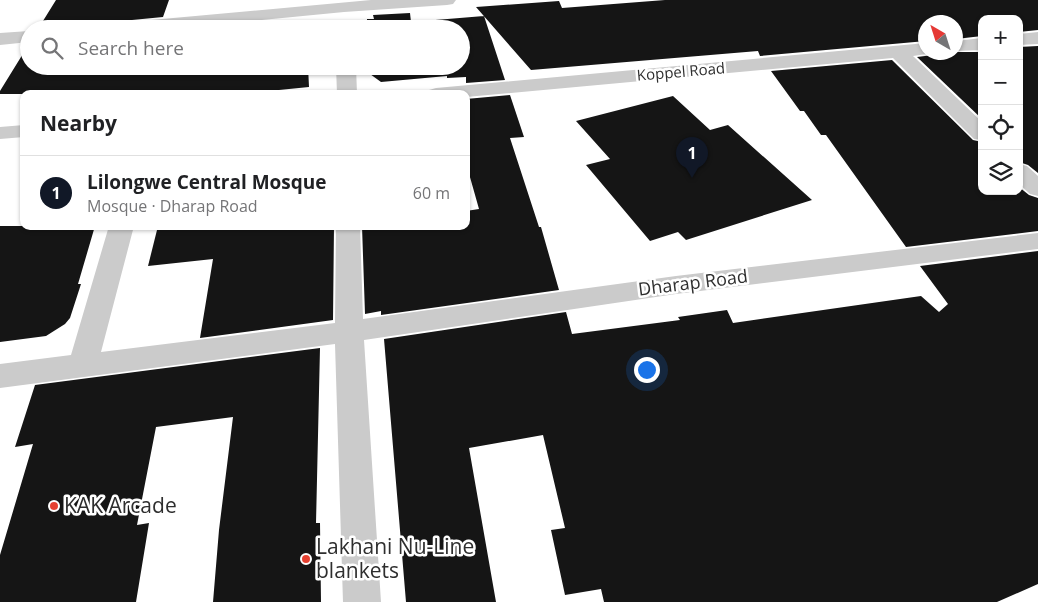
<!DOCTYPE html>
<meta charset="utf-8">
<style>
:root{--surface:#fff;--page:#f2f2f2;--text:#202124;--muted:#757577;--line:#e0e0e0;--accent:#111827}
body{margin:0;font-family:"Open Sans",sans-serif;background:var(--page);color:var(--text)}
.controls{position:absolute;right:15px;top:15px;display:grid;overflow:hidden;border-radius:10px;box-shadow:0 1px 4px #0004}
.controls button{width:45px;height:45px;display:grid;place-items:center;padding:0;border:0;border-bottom:1px solid var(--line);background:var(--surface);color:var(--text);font:25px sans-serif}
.compass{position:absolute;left:918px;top:15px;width:45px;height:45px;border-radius:50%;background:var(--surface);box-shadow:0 1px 4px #0004;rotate:321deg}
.you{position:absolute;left:646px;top:369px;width:18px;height:18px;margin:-12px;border:4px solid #fff;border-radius:50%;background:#1a73e8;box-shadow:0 0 0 8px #1a73e833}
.badge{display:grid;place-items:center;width:32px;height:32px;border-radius:50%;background:var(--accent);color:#fff;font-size:16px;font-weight:700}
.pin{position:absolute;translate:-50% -41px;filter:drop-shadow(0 1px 2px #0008)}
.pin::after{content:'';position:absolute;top:26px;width:18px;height:15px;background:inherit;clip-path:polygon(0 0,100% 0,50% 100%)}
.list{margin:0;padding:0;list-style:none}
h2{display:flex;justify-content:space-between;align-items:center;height:65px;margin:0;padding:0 20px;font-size:21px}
h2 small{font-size:16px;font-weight:400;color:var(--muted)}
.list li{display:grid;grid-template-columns:32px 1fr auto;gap:15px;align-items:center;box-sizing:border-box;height:75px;padding:0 20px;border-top:1px solid var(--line)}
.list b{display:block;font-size:19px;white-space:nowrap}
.list p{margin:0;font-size:16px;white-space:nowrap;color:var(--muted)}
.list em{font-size:16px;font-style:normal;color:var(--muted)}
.icon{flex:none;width:28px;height:28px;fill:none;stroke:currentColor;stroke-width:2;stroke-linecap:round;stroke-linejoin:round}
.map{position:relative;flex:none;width:1038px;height:602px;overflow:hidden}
.search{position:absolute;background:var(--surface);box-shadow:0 1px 4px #0004;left:20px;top:20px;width:450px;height:55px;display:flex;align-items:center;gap:12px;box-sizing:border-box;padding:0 18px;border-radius:28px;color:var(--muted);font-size:19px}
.panel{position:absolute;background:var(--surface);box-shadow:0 1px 4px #0004;left:20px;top:90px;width:450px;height:140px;border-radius:10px}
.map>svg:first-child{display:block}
.building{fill:#151515}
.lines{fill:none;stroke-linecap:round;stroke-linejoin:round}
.minor{fill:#cbcbcb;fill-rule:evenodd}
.poi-dot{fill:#e54030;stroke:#fff;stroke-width:2}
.labels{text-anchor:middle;stroke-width:5;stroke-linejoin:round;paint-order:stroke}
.far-street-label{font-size:15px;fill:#2e2e2e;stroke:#fff}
.street-label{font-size:18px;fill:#2e2e2e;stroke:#fff}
.near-poi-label{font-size:21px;fill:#2e2e2e;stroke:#fff;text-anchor:start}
</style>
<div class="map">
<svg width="1038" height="602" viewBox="0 0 1038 602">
<rect width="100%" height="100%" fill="#fff"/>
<path class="building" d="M56,0H169L163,17L101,23L96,29H38Z
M665,0H1038V30L1019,32V19H982V36L956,39V22H926V41L760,56L758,51L531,70L476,7L559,1L562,8Z
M410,13L411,22L484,16L505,80L466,83V77L447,78V76L381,82L370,74L369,66H461V29H367V19H374L373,15Z
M29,44V66H308L309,87L239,94H0V91Z
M1038,46V173L1028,165L1019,162V47Z
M982,52V119L917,57L933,55L935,52Z
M892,60L973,140L982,142V191H1019V187L1029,195L1038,198V231L906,247L826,135H821L804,111H800L771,71Z
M510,95L524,137L510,138L539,227H541L559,290L381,315V311L365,314L362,226H466V211L479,209L466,163V99Z
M673,96L710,130L728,125L812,200L686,240L678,232L650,241L586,165L610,159L576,121Z
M0,226H95L78,284H81L70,318L65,324L46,336L0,342Z
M158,226H334L333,320L200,338L213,259L148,266Z
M1038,251V584L997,602H604L601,589L565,595L551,530L565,528L543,435L469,448L496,602H406L384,339L566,312L572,334L680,320L678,317L727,310L733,323L921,296L939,312L948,304L920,266Z
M320,348L316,523H320L321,602H213L219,530L233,417L156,427L137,525L149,523L136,602H0V555L33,444L15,447L35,385Z"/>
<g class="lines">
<path class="minor" d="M371,0H456L453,4L447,5L344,12L167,29H98L101,25L107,24Z
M29,31V42L0,45V33Z
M1038,32V44L1019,45V34Z
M982,38V50L956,51V41Z
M926,43V52L933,53L913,56L982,122V140L974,139L893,58L466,97V94H426L429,90L436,88Z
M336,66H356L357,94H337Z
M24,125V137L0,139V127Z
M1019,164L1027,166L1038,176V196L1030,194L1019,184Z
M109,226H134L101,352L335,323L336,226H360L363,319L676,276L1038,233V249L676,294L364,340L381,602H343L335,344L0,388V364L71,355Z"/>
</g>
<g class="poi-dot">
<circle cx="54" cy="506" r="5"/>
<circle cx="306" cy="559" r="5"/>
</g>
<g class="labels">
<g class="far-street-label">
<text transform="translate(681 72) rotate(-5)" y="5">Koppel Road</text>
</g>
<g class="street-label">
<text transform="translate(693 283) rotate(-7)" y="6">Dharap Road</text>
</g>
<g class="near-poi-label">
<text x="64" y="513">KAK Arcade</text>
<text x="316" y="554">Lakhani Nu-Line<tspan x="316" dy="24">blankets</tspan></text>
</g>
</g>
</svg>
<div class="controls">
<button>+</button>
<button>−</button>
<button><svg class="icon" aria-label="locate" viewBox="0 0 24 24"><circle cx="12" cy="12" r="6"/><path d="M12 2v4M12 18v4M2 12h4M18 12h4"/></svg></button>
<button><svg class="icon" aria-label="layers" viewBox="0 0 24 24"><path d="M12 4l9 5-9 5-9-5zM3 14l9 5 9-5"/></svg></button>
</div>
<svg class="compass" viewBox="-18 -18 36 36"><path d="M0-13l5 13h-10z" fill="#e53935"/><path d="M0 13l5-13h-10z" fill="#757577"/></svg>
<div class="you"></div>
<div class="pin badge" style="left:692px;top:178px">1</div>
<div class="search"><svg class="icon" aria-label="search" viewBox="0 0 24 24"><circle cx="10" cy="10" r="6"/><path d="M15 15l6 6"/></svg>Search here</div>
<section class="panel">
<h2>Nearby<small></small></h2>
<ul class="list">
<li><span class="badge">1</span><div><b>Lilongwe Central Mosque</b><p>Mosque · Dharap Road</p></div><em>60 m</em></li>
</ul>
</section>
</div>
